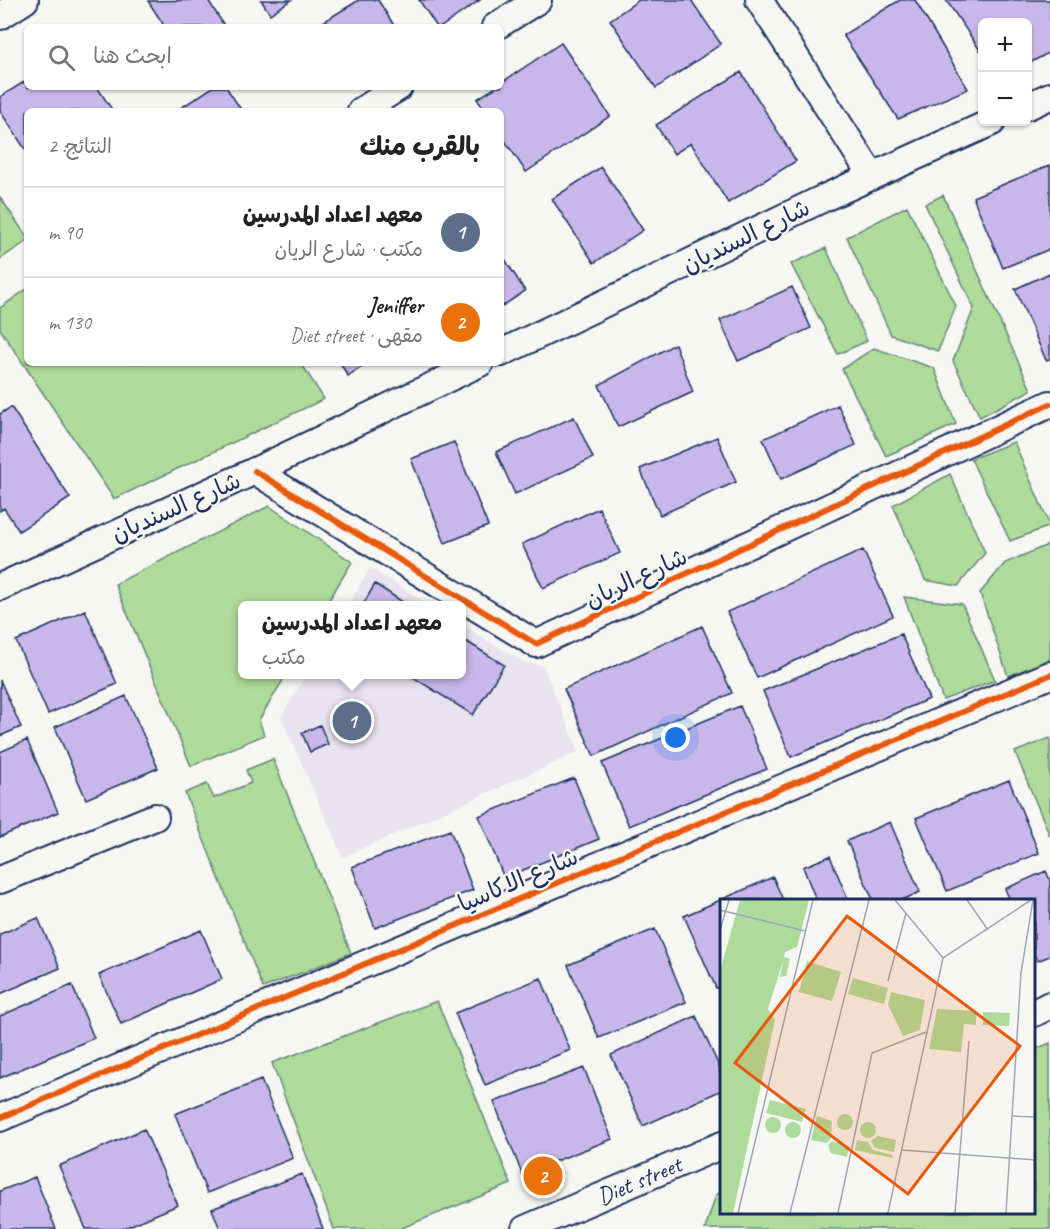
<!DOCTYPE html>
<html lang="ar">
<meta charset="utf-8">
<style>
:root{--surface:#fff;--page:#f6f6f6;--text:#222;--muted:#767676;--line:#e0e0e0;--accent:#1f6fb2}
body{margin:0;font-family:Caveat,"Playpen Sans Arabic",sans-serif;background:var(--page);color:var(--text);direction:rtl}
.controls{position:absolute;right:18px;top:18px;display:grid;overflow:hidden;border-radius:9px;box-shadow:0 2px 4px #0004}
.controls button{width:54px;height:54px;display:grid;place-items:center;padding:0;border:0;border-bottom:2px solid var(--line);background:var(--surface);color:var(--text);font:30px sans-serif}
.you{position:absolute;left:676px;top:738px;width:21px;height:21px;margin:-15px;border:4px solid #fff;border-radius:50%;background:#1a73e8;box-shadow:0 0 0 9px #1a73e833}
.badge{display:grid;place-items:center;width:39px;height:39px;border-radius:50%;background:var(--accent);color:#fff;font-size:20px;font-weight:700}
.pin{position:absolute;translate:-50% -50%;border:3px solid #fff;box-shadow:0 2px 6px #0006}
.popup{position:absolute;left:238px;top:601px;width:228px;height:78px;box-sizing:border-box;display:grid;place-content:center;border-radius:9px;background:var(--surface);filter:drop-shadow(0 2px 4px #0005);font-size:20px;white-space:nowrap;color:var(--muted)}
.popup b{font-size:22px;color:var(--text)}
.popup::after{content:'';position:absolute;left:50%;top:100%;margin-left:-12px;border:12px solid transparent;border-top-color:var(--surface)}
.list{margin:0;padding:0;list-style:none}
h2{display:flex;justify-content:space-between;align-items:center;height:78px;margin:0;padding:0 24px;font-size:26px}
h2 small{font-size:20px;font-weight:400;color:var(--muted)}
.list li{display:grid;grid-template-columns:39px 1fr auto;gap:18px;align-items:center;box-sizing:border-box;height:90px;padding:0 24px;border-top:2px solid var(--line)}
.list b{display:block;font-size:22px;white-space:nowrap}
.list p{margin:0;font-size:20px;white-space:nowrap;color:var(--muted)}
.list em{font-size:20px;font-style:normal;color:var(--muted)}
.icon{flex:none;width:33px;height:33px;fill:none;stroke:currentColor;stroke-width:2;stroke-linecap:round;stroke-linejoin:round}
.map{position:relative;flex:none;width:1050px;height:1229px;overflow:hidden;direction:ltr}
.search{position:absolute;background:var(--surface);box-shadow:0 2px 4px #0004;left:24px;top:24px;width:480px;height:66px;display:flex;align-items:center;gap:15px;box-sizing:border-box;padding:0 21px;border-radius:9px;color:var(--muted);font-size:22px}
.panel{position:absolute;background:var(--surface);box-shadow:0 2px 4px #0004;left:24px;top:108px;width:480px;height:258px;border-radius:9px;direction:rtl}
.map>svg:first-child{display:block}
.built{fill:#e8e3ef}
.green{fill:#aedb99;stroke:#64857c;stroke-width:1.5}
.building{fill:#c8b8e9;stroke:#1b2f5e;stroke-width:1.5}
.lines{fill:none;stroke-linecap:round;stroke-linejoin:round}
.street-casing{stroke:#1b2f5e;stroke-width:30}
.street{stroke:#f6f6f2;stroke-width:26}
.cycleway-casing{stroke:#f6f6f2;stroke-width:10}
.cycleway{stroke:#e8590c;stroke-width:6}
.labels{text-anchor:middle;stroke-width:5;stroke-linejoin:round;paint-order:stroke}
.street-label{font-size:24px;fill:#1b2f5e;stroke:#f6f6f2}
.inset-road{fill:none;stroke:#9ea6b7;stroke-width:1.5}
.view{fill:#e8590c;fill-opacity:0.15;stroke:#e8590c;stroke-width:3}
.inset-edge{fill:none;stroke:#1b2f5e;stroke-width:3}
</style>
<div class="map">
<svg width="1050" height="1229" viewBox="0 0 1050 1229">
<rect width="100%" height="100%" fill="#f6f6f2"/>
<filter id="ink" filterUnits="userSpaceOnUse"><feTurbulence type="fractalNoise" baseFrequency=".0167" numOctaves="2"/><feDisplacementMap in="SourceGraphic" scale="12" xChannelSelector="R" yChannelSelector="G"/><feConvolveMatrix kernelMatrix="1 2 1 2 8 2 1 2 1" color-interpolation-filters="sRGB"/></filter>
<g filter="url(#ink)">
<path class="built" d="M370,568L430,605L348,606Z
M462,625L523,662L543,666L579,752L343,857L281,717L306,675L461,674Z"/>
<path class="green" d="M943,195L1031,390L980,417L953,361L974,308L925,204Z
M0,197L27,237V241L0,259Z
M907,206L956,306L938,351L891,335L847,237Z
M826,248L867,341L838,354L791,264Z
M27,289V363H301L324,399L114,499L0,329V308Z
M874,348L934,368L956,424L886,456L842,369Z
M1014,442L1050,526L1010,541L971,459Z
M950,474L985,553L958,586L925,580L893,505Z
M269,506L352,562L326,605L242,606V674L286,675L259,720L264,735L191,766L115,584Z
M1050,544V659L1008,676L980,593L1005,563Z
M904,597L962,604L995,680L943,700Z
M1050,738V836L1015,752Z
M273,759L351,953L263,988L185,793L207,784L214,798L251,783L246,770Z
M437,1001L511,1184L399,1229H334L272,1063Z
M1050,1043V1229H705L716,1195L721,1192L722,1212H1034V1050Z"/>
<path class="building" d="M208,0L225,27H165L148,1Z
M261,0H291L270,14Z
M359,0H378L395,27H315Z
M419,0H480L441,27H437Z
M639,0H691L721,44L656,88L610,20Z
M900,0H915L968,89L898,119L843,35Z
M946,0H1050V52L1028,64V22H982V53Z
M561,43L610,116L526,172L501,135V111H485L477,99L496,87H501V83Z
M741,72L796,161L728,203L691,143L674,154L656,125Z
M27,80V87H97L113,111H27V152L0,111V97Z
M213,87H226L242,111H176Z
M1050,165V249L1003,268L973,197Z
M601,167L643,230L594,263L552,199Z
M501,253L525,291L501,307Z
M1050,273V359L1046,360L1015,289Z
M792,287L811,328L738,361L720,320Z
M675,344L693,392L618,427L599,385Z
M340,363H368L348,376Z
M838,405L856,445L781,479L763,439Z
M11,407L70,498L19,531L4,508L0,511V414Z
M574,417L593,458L515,494L496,452Z
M717,437L736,482L660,515L640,469Z
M454,442L488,526L445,543L411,459Z
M599,508L620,553L543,588L522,544Z
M863,550L893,616L757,678L727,612Z
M375,584L409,606H362Z
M85,610L117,684L48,714L16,641Z
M702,626L732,693L594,756L564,689Z
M901,634L929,699L791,757L763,691Z
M461,638L504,665L473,715L408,674H461Z
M0,680L21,727L0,736Z
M126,696L158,768L86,799L55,727Z
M740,706L767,769L629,826L602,763Z
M320,725L328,744L310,752L302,733Z
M27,740L58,812L0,837V752Z
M574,778L599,839L504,878L479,816Z
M1009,780L1039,853L947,891L916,818Z
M890,822L920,892L902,900H873L847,841Z
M450,830L473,890L375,928L352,867Z
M830,856L848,900H816L803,867Z
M1046,871L1050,880V956L1037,961L1034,954V900H1010L1005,889Z
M773,877L783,900H722V986L716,988L684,916Z
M38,918L60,968L0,994V934Z
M655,929L686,1002L599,1038L568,965Z
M201,930L222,979L121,1024L99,975Z
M541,978L570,1050L485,1085L455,1013Z
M72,985L94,1038L0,1078V1016Z
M696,1016L722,1073V1090L643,1126L611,1055Z
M584,1068L612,1139L522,1174L494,1102Z
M261,1080L293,1158L207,1193L175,1114Z
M144,1129L178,1205L122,1229H86L59,1166Z
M302,1174L323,1229H220L212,1209Z
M35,1177L56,1229H0V1191Z"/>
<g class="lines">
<defs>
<g id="street">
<path d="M759,0L872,176"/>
<path d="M0,16L25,0"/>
<path d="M495,27L538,0"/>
<path d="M1028,106L1050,96"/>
<path d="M361,111L399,87"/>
<path d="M501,353L824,198L992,122"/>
<path d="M255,471L536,644L1050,404"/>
<path d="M0,587L255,471L480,363"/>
<path d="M0,880L155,817"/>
<path d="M1034,1013L1050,1005"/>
<path d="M0,1118L1050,675"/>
<path id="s1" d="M525,1229L722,1145"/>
</g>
</defs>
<use href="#street" class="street-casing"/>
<use href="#street" class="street"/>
<defs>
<path id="cycleway" d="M255,471L536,644L1050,404
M0,1118L1050,675"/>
</defs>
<use href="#cycleway" class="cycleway-casing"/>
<use href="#cycleway" class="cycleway"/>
</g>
</g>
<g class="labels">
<g class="street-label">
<text transform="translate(746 236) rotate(-26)" y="8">شارع السنديان</text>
<text transform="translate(176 507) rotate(-24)" y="8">شارع السنديان</text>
<text transform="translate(636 578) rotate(-25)" y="8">شارع الريان</text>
<text transform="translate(518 880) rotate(-23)" y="8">شارع الاكاسيا</text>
<text dy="8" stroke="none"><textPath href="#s1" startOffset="124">Diet street</textPath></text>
</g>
</g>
<g transform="translate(720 899)">
<rect width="315" height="315" fill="#f6f6f2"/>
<path d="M20,1H89L77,48L65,53L64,58L70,60L66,77L60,78L63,62L48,110L55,121L13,314H0V72ZM87,62L121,73L112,102L79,93ZM133,79L168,89L164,105L128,95ZM171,93L205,101L200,131L183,137L168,106ZM217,110L256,112V126L244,125L241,153L209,150ZM263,113L290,114L289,127L263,126ZM50,201L86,210L82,223L46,214ZM117 223a8 8 0 1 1 16 0a8 8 0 1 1-16 0ZM97,217L112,222L111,239L107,244L91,241ZM45 226a8 8 0 1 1 16 0a8 8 0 1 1-16 0ZM140 231a8 8 0 1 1 16 0a8 8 0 1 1-16 0ZM65 231a8 8 0 1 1 16 0a8 8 0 1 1-16 0ZM158,237L176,241L174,253L155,249L151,242ZM137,241L148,243L153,251L173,256L172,259L135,251ZM112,242L129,247L127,258L111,254L108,246Z" fill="#aedb99"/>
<path class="inset-road" d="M175,1L223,59L311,1M247,1L268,31M0,11L85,32M0,31L9,1M168,82L186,14M293,217L315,218M182,251L315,261M18,314L93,1M70,314L149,1M118,314L152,154L206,133M168,314L223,59M235,314L249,142M286,314L301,74L313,1"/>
<path class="view" d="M127,17L300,147L188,295L15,164Z"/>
<rect width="315" height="315" class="inset-edge"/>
</g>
</svg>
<div class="controls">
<button>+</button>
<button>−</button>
</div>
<div class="you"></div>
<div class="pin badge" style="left:352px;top:721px;background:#5c6f8a">1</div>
<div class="popup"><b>معهد اعداد المدرسين</b>مكتب</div>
<div class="pin badge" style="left:543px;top:1176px;background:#e8710a">2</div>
<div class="search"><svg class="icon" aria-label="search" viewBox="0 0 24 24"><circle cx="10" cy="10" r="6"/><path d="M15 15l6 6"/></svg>ابحث هنا</div>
<section class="panel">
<h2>بالقرب منك<small>النتائج: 2</small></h2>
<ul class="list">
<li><span class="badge" style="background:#5c6f8a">1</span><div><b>معهد اعداد المدرسين</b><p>مكتب · شارع الريان</p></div><em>90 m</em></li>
<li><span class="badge" style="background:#e8710a">2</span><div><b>Jeniffer</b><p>مقهى · Diet street</p></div><em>130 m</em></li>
</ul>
</section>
</div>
